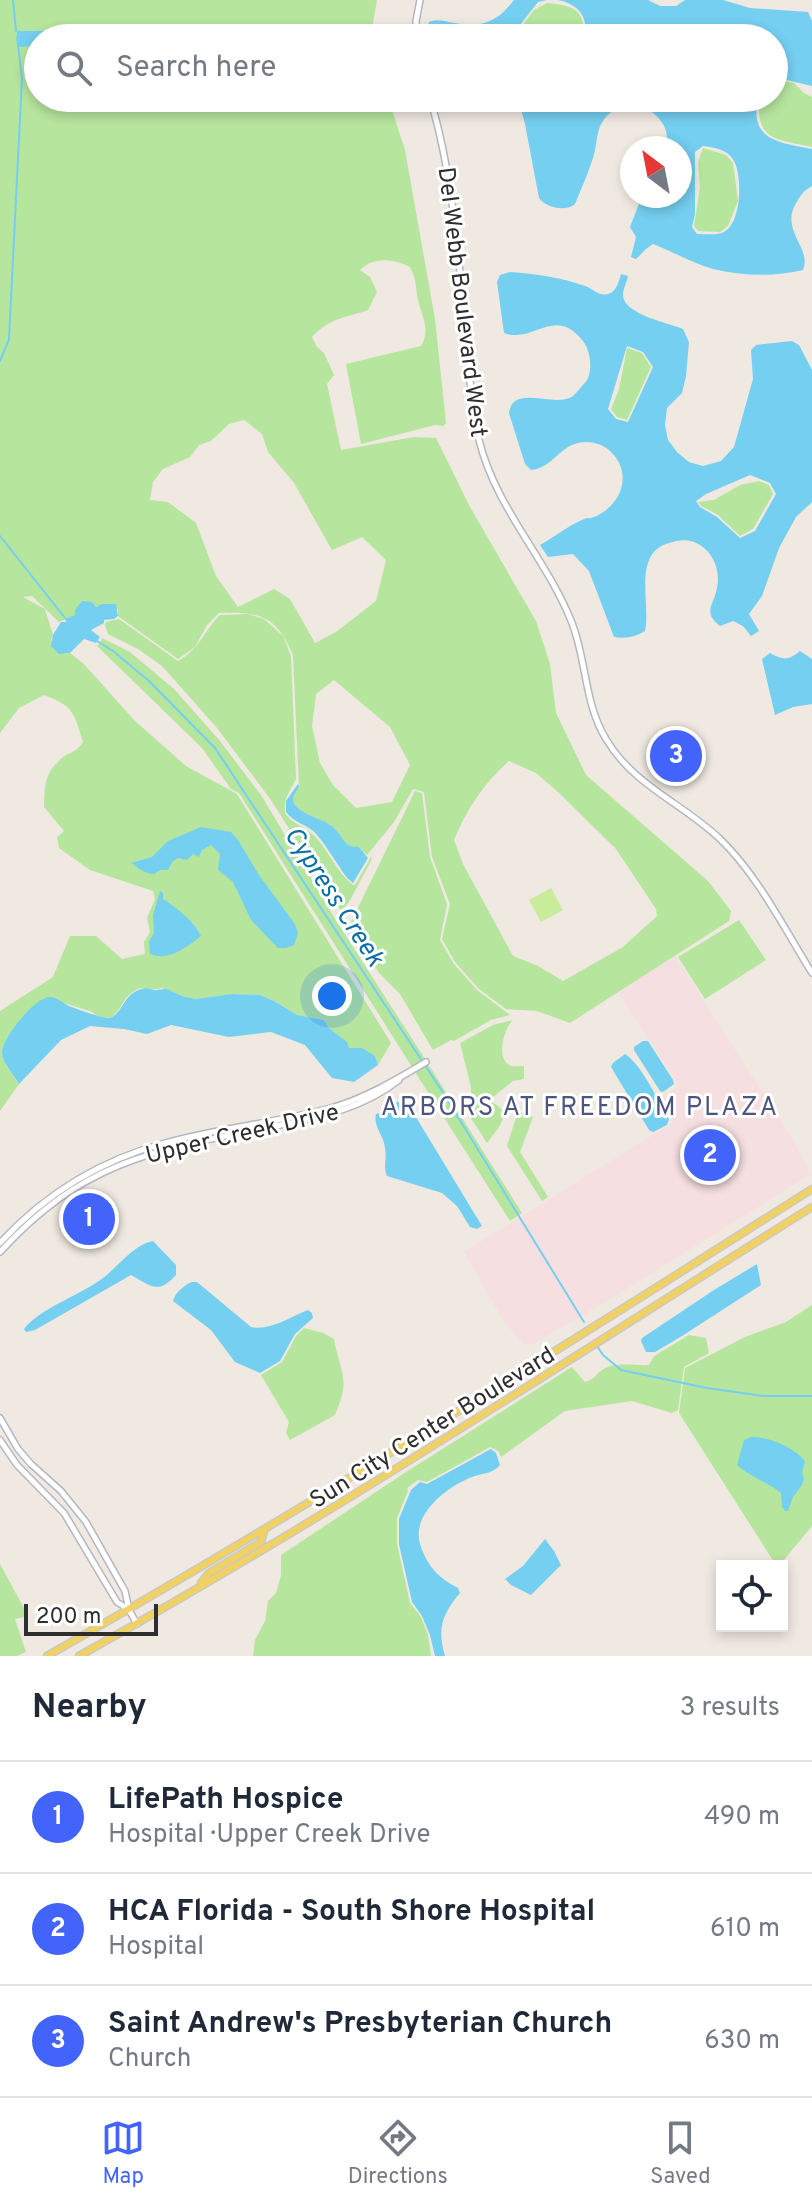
<!DOCTYPE html>
<meta charset="utf-8">
<style>
:root{--surface:#fff;--page:#f2f2f3;--text:#1f2937;--muted:#747a83;--line:#e0e1e3;--accent:#4264fb}
body{margin:0;font-family:Overpass,sans-serif;background:var(--page);color:var(--text)}
.controls{position:absolute;right:24px;bottom:24px;display:grid;overflow:hidden;border-radius:0px;box-shadow:0 4px 12px #0003}
.controls button{width:72px;height:72px;display:grid;place-items:center;padding:0;border:0;border-bottom:2px solid var(--line);background:var(--surface);color:var(--text);font:40px sans-serif}
.compass{position:absolute;left:620px;top:136px;width:72px;height:72px;border-radius:50%;background:var(--surface);box-shadow:0 4px 12px #0003;rotate:328deg}
.scale{position:absolute;left:24px;bottom:20px;width:134px;box-sizing:border-box;padding-left:8px;border:4px solid #2e2e2e;border-top:0;font-size:22px;line-height:28px;white-space:nowrap;color:#2e2e2e;-webkit-text-stroke:6px #fff;paint-order:stroke}
.you{position:absolute;left:332px;top:996px;width:28px;height:28px;margin:-20px;border:6px solid #fff;border-radius:50%;background:#1a73e8;box-shadow:0 0 0 12px #1a73e833}
.badge{display:grid;place-items:center;width:52px;height:52px;border-radius:50%;background:var(--accent);color:#fff;font-size:26px;font-weight:700}
.pin{position:absolute;translate:-50% -50%;border:4px solid #fff;box-shadow:0 2px 8px #0006}
.list{margin:0;padding:0;list-style:none}
h2{display:flex;justify-content:space-between;align-items:center;height:104px;margin:0;padding:0 32px;font-size:34px}
h2 small{font-size:26px;font-weight:400;color:var(--muted)}
.list li{display:grid;grid-template-columns:52px 1fr auto;gap:24px;align-items:center;box-sizing:border-box;height:112px;padding:0 32px;border-top:2px solid var(--line)}
.list b{display:block;font-size:30px;white-space:nowrap}
.list p{margin:0;font-size:26px;white-space:nowrap;color:var(--muted)}
.list em{font-size:26px;font-style:normal;color:var(--muted)}
.icon{flex:none;width:44px;height:44px;fill:none;stroke:currentColor;stroke-width:2;stroke-linecap:round;stroke-linejoin:round}
.map{position:relative;flex:none;width:812px;height:1656px;overflow:hidden}
.search{position:absolute;background:var(--surface);box-shadow:0 4px 12px #0003;left:24px;right:24px;top:24px;height:88px;display:flex;align-items:center;gap:20px;box-sizing:border-box;padding:0 28px;border-radius:44px;color:var(--muted);font-size:30px}
.sheet{height:440px;background:var(--surface)}
nav{display:flex;justify-content:space-around;align-items:center;box-sizing:border-box;height:112px;border-top:2px solid var(--line);background:var(--surface);font-size:22px;color:var(--muted)}
nav a{display:grid;justify-items:center;gap:4px}
nav .on{color:var(--accent)}
.map>svg:first-child{display:block}
.medical{fill:#f5dfe0}
.green{fill:#b6e59e;fill-rule:evenodd}
.pitch{fill:#c9ec9a}
.water{fill:#75cff0;fill-rule:evenodd}
.lines{fill:none;stroke-linecap:round;stroke-linejoin:round}
.stream{stroke:#75cff0;stroke-width:2}
.minor-casing{stroke:#b4b7c1;stroke-width:8}
.major-casing{stroke:#c9c9c9;stroke-width:9}
.minor{stroke:#fff;stroke-width:5}
.major{stroke:#f2d163;stroke-width:6}
.labels{text-anchor:middle;stroke-width:6;stroke-linejoin:round;paint-order:stroke}
.street-label{font-size:24px;fill:#2e2e2e;stroke:#fff}
.water-label{font-size:26px;font-style:italic;fill:#0d6fa3;stroke:#fff}
.neighbourhood-label{font-size:26px;letter-spacing:2px;fill:#4d5680;stroke:#fff}
</style>
<div class="map">
<svg width="812" height="1656" viewBox="0 0 812 1656">
<rect width="100%" height="100%" fill="#efe9e1"/>
<path class="medical" d="M675,956L791,1137L811,1174L607,1301L533,1344L525,1345L504,1322L464,1252L674,1122L659,1099L679,1086L618,992Z"/>
<path class="green" d="M0,0H377L372,28L17,31V46H38V98H388L405,150L435,319L446,423L443,426L435,425L361,444L346,364L421,346C431,329 422,317 418,300C415,286 417,280 410,267C394,259 374,256 360,270L370,277L377,292L368,310C345,318 329,318 312,337L317,347L324,353L334,375L327,384L341,450L414,437L436,438L470,507L536,621L550,664L556,713L586,775L708,881L731,911L729,921L570,1023L537,1011L506,1009L479,989L455,962L442,939L450,904L432,857L424,792L413,789L394,822L367,855L359,847C344,848 344,837 334,828C322,818 306,817 294,805L293,797L299,787L293,655C276,615 260,612 219,613L207,625L195,647L178,659L118,616V609L80,605L75,610V615L59,622L32,596L23,597L45,609L53,635L51,640L65,654L70,653L84,664L134,720L186,766L237,794L391,1043L378,1065L375,1056L359,1048H349C344,1037 330,1032 324,1020L297,1015L274,1001L260,995L232,994L196,999L182,996L162,988C153,991 144,986 136,990C117,999 120,1032 90,1011L47,998C32,1004 0,1039 3,1057C5,1066 14,1076 19,1084L0,1111V1011L53,977L70,936H96L122,959L145,954L144,942L150,932L147,918L155,899L153,891L90,870L59,848L57,837L64,831L44,807C45,785 44,774 62,758C71,751 76,753 83,742C74,713 74,706 44,695L19,708L0,733ZM244,420L262,434L268,452L294,483L332,550L362,537L386,560L376,601L336,632L315,643L290,599L274,589L238,607L216,576L196,523L168,502L150,500L153,482L163,469L190,457L199,445L211,441L229,424ZM334,680L390,727L410,765L392,802L356,808L333,785L320,763L312,726L316,694ZM509,761L536,773L558,792L616,849L656,909L657,916L623,947L563,981L538,966L513,956L463,864L454,840C466,810 485,782 509,761Z
M547,3C570,5 588,9 582,38H516L515,35L534,10Z
M775,79L794,83L804,93L812,97V147C780,140 754,141 760,100L761,98H774Z
M703,148L726,155L733,163L738,201L728,226L720,232L698,231L694,226L700,187L698,162Z
M627,348L642,353L651,367L627,420L617,417L611,409L619,389Z
M759,481L769,485L773,494L753,529L740,536L718,515L701,506L698,502L714,500L740,485Z
M248,614L264,619L283,636L291,656L296,779C290,791 283,799 285,813C292,824 302,825 311,833C328,847 335,871 353,885H355L370,859V856L372,859L349,902L341,911L271,800L217,728L162,666L138,649L108,634L105,625L106,622L119,619L178,661C200,649 203,632 220,615Z
M102,638L130,652L174,689L220,741L261,795L337,922L425,1059L412,1067L239,793L231,789L202,748L97,646L100,643Z
M415,791L422,793L430,857L447,904L440,940L454,964L477,990L510,1015L491,1020L454,1041L451,1040L433,1050L400,994L379,973L350,924Z
M739,920L766,960L705,999L678,957Z
M513,1020C505,1027 494,1059 511,1066C515,1067 520,1066 524,1066V1079L513,1081L488,1101C517,1111 498,1127 487,1143L463,1106L471,1101V1087L460,1043L493,1025Z
M428,1064L522,1213L510,1221L415,1072Z
M518,1111L533,1117L520,1152L548,1197L542,1201L507,1146Z
M812,1305V1526L783,1561L774,1562L679,1413L685,1368L745,1337L786,1322Z
M304,1328L323,1333L334,1339C336,1355 346,1375 343,1390C342,1398 338,1407 335,1415L290,1440L286,1433L289,1422L261,1375L282,1362L296,1336Z
M689,1335L706,1338L709,1353L684,1367L678,1410L672,1413L632,1401L565,1411L501,1457L498,1451L490,1447L427,1482L418,1480L407,1488L408,1491L397,1518V1544L410,1603L421,1617L428,1635L431,1656H253L255,1640L265,1621L268,1601L276,1593L281,1575V1555L403,1474L572,1367L585,1382C594,1380 595,1375 602,1370C615,1361 634,1366 649,1365L654,1356Z
M0,1564L25,1610L24,1617L15,1619L26,1652L17,1656H0Z"/>
<path class="pitch" d="M551,888L563,910L541,922L529,900Z"/>
<path class="water" d="M514,0H547L538,2L513,34L514,38H426L429,22C438,18 445,22 455,23C482,28 497,22 514,0Z
M558,0H648L660,6H676L685,0H723L750,8L808,12L812,21V86L774,77V38H585C589,17 578,4 558,0Z
M377,28L409,29V38H38V46L17,47V31Z
M518,98H758C749,141 779,142 812,149V186C803,191 800,196 795,205C781,231 812,248 803,270C775,277 742,276 713,269C693,263 673,252 653,244L646,249L636,259L631,257L636,237L630,227L642,196H680V148H666C675,114 629,91 606,117C595,129 598,144 593,158C588,174 581,189 575,204C566,212 546,208 539,198L525,124ZM703,146C715,148 729,149 735,163C742,179 742,225 722,233C715,235 705,234 697,234L692,227L695,214V152Z
M510,272C536,274 560,277 585,286C592,288 599,297 608,294C616,292 619,282 621,274L628,276C627,282 623,289 623,295C623,314 668,323 683,329L689,342L686,376L682,393L667,408L665,425L668,440L677,452L689,462L703,466L721,461L734,447L753,379L751,350L756,345L792,341L799,345L812,370V502L796,517L779,548L762,596L749,614L759,631L751,636L743,626L733,621L720,626C702,612 714,605 717,588C721,569 712,549 694,542C686,539 678,540 669,543C632,553 651,604 645,631C635,637 626,639 614,637L589,571L573,554L548,557L540,545C554,537 568,526 582,520C591,516 586,520 594,517C621,506 633,475 612,453C604,444 590,440 578,443C559,447 552,468 531,470L525,464L509,413C513,383 555,409 573,396C577,393 579,389 582,386C587,381 589,378 590,370C591,360 589,349 583,341C554,305 535,344 504,333L497,282L500,275ZM627,346L643,352L653,367L628,422L616,419L608,409ZM750,475L770,483L776,494L755,531L740,538L717,517L700,507L696,501L706,494Z
M82,601L92,602L96,607L102,604H116L118,616L114,619L104,620V623L91,630L100,637L96,643L84,639L70,653L59,654L51,646L53,635L61,622H66L67,618L75,615V610Z
M800,651L812,659V704L793,707L775,715L762,659L770,653C784,661 789,660 800,651Z
M298,784L299,787L293,797L294,804C306,818 322,817 334,828C344,837 344,848 359,847L368,858L353,883L347,878C337,864 328,848 317,835C308,824 295,824 286,812V801Z
M201,827L231,832L238,840L259,875L295,924L298,933L294,945L286,948H278L251,920L233,882L218,870L220,854L211,845L202,850L199,857L193,854L187,860L178,858L172,862L168,870H160L154,874C142,873 139,868 131,863L152,857L168,841Z
M160,891L163,893V899C177,908 194,921 201,936C187,947 168,962 150,954L149,942L154,933L153,915Z
M146,988L155,990L166,989L182,996L196,999L232,994L260,995L274,1001L297,1015L324,1020L329,1028L347,1042L349,1048H362L375,1056L378,1065L354,1082L332,1078L305,1045L271,1032L229,1037L171,1025L147,1034L124,1029L90,1026L61,1040L19,1084C14,1075 2,1063 2,1052C3,1037 35,997 50,997C56,997 62,1002 67,1005C73,1008 102,1018 108,1018C124,1016 121,992 146,988Z
M643,1041H648L673,1080L674,1084L663,1092L660,1091L634,1050V1047Z
M625,1054C642,1065 658,1101 669,1119L667,1125L653,1132L649,1130L611,1067L613,1063Z
M397,1102L408,1104L482,1226L477,1229L470,1227L457,1206L442,1193L387,1176C383,1166 387,1159 385,1148C384,1135 373,1127 376,1114L390,1111L392,1106Z
M153,1241L176,1265V1275C158,1295 151,1286 131,1275L35,1330L26,1332L24,1329C39,1309 82,1294 103,1278C119,1266 133,1245 153,1241Z
M757,1264L761,1285L682,1336L655,1352H646L641,1341L642,1338L714,1290Z
M192,1282H197L251,1327C270,1331 290,1317 308,1310L312,1313L313,1318L295,1334L280,1361L260,1373L235,1362L211,1330L173,1301C175,1293 184,1285 192,1282Z
M752,1437C769,1437 794,1447 805,1461L802,1473L804,1479L802,1485L793,1497L788,1511H785L782,1507L781,1493C768,1483 748,1475 737,1465L744,1440Z
M491,1449L496,1453L500,1465C493,1474 482,1473 472,1477C446,1487 409,1516 421,1547C428,1567 439,1578 458,1588L460,1593C442,1614 437,1629 445,1656H435L430,1635L422,1616L412,1602L399,1544V1519L411,1490L420,1482L427,1484Z
M545,1539L554,1551L561,1565L531,1595L511,1585L505,1579L523,1566Z"/>
<g class="lines">
<path class="stream" d="M13,0L16,31
M0,361L9,339L22,78L17,37
M0,536L69,623
M97,641L113,651L149,681L215,748L442,1091L584,1322
M597,1346L603,1355L621,1370L707,1388L763,1396H812"/>
<defs>
<path id="minor" d="M417,38L416,21L420,0
M430,98C452,171 458,249 465,326C469,363 470,403 479,440C496,509 547,559 572,623C587,662 584,703 606,739C633,785 682,803 719,838C757,874 784,928 812,973
M0,1243C45,1194 101,1160 165,1143C218,1128 274,1123 327,1109C362,1100 396,1080 426,1062
M0,1252C81,1164 148,1151 261,1129C309,1119 359,1112 399,1080
M0,1418L18,1449L31,1464L61,1491L86,1522L125,1591L129,1610L137,1624
M0,1440L17,1465L64,1513L117,1602L128,1609"/>
<path id="major" d="M201,1583L209,1573L261,1542L264,1531
M47,1656C307,1508 560,1349 812,1189
M79,1656C329,1517 569,1359 812,1207"/>
</defs>
<use href="#minor" class="minor-casing"/>
<use href="#major" class="major-casing"/>
<use href="#minor" class="minor"/>
<use href="#major" class="major"/>
</g>
<g class="labels">
<g class="street-label">
<text transform="translate(463 302) rotate(83)" y="8">Del Webb Boulevard West</text>
<text transform="translate(242 1133) rotate(-13)" y="8">Upper Creek Drive</text>
<text transform="translate(432 1427) rotate(-32)" y="8">Sun City Center Boulevard</text>
</g>
<g class="water-label">
<text transform="translate(335 896) rotate(57)" y="9">Cypress Creek</text>
</g>
<g class="neighbourhood-label">
<text x="580" y="1115">ARBORS AT FREEDOM PLAZA</text>
</g>
</g>
</svg>
<div class="controls">
<button><svg class="icon" aria-label="locate" viewBox="0 0 24 24"><circle cx="12" cy="12" r="6"/><path d="M12 2v4M12 18v4M2 12h4M18 12h4"/></svg></button>
</div>
<svg class="compass" viewBox="-18 -18 36 36"><path d="M0-13l5 13h-10z" fill="#e53935"/><path d="M0 13l5-13h-10z" fill="#747a83"/></svg>
<div class="scale">200 m</div>
<div class="you"></div>
<div class="pin badge" style="left:89px;top:1219px">1</div>
<div class="pin badge" style="left:710px;top:1155px">2</div>
<div class="pin badge" style="left:676px;top:756px">3</div>
<div class="search"><svg class="icon" aria-label="search" viewBox="0 0 24 24"><circle cx="10" cy="10" r="6"/><path d="M15 15l6 6"/></svg>Search here</div>
</div>
<section class="sheet">
<h2>Nearby<small>3 results</small></h2>
<ul class="list">
<li><span class="badge">1</span><div><b>LifePath Hospice</b><p>Hospital · Upper Creek Drive</p></div><em>490 m</em></li>
<li><span class="badge">2</span><div><b>HCA Florida - South Shore Hospital</b><p>Hospital</p></div><em>610 m</em></li>
<li><span class="badge">3</span><div><b>Saint Andrew's Presbyterian Church</b><p>Church</p></div><em>630 m</em></li>
</ul>
</section>
<nav>
<a class="on"><svg class="icon" aria-label="map" viewBox="0 0 24 24"><path d="M3 6l6-2 6 2 6-2v14l-6 2-6-2-6 2zM9 4v14M15 6v14"/></svg>Map</a>
<a><svg class="icon" aria-label="directions" viewBox="0 0 24 24"><path d="M12 3l9 9-9 9-9-9zM9 14v-3h6M13 9l2 2-2 2"/></svg>Directions</a>
<a><svg class="icon" aria-label="saved" viewBox="0 0 24 24"><path d="M7 4h10v16l-5-4-5 4z"/></svg>Saved</a>
</nav>
